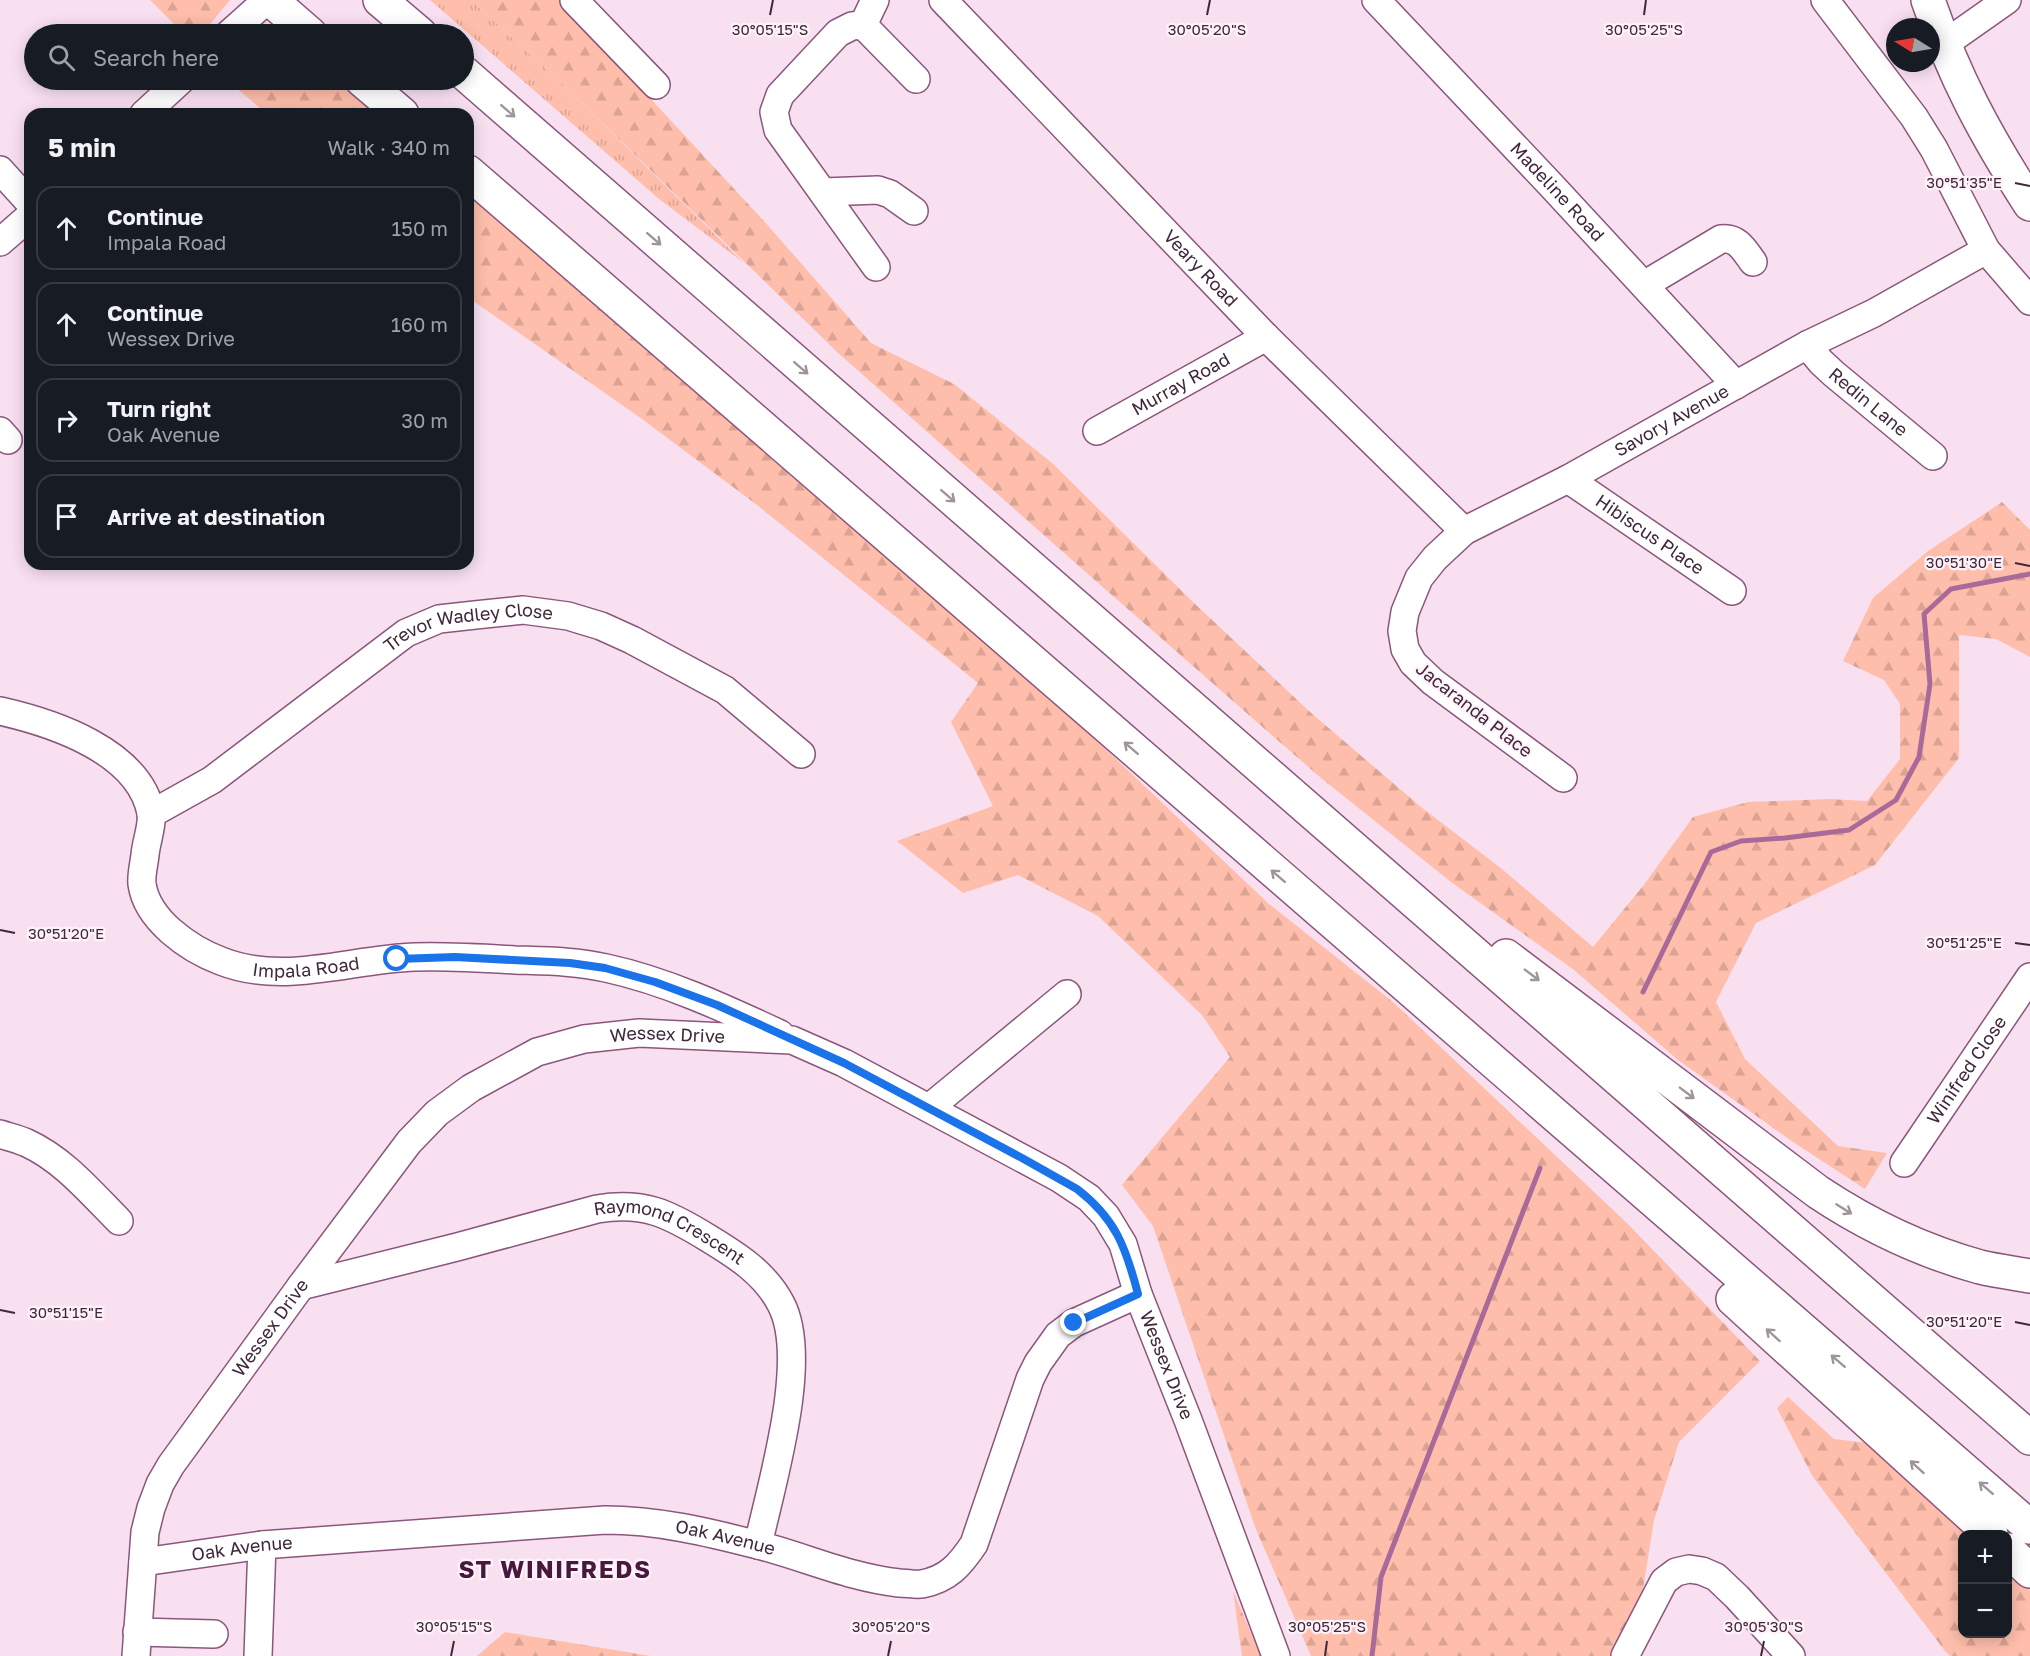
<!DOCTYPE html>
<meta charset="utf-8">
<style>
:root{--surface:#171b24;--page:#242831;--text:#f1f3f6;--muted:#9ea1a6;--line:#363941}
body{margin:0;font-family:"Golos Text",sans-serif;background:var(--page);color:var(--text)}
.controls{position:absolute;right:18px;bottom:18px;display:grid;overflow:hidden;border-radius:12px;box-shadow:0 3px 15px #0003}
.controls button{width:54px;height:54px;display:grid;place-items:center;padding:0;border:0;border-bottom:2px solid var(--line);background:var(--surface);color:var(--text);font:30px sans-serif}
.compass{position:absolute;left:1886px;top:18px;width:54px;height:54px;border-radius:50%;background:var(--surface);box-shadow:0 3px 15px #0003;rotate:281deg}
.stop{position:absolute;width:18px;height:18px;margin:-14px;border:4px solid #1a73e8;border-radius:50%;background:#fff}
.stop.end{background:#1a73e8;border-color:#fff;box-shadow:0 2px 6px #0008}
.list{margin:0;padding:0;list-style:none}
h2{display:flex;justify-content:space-between;align-items:center;height:78px;margin:0;padding:0 24px;font-size:26px}
h2 small{font-size:20px;font-weight:400;color:var(--muted)}
.list li{display:grid;grid-template-columns:39px 1fr auto;gap:18px;align-items:center;box-sizing:border-box;height:84px;margin:0 12px 12px;padding:0 12px;border:2px solid var(--line);border-radius:18px}
.list b{display:block;font-size:22px;white-space:nowrap}
.list p{margin:0;font-size:20px;white-space:nowrap;color:var(--muted)}
.list em{font-size:20px;font-style:normal;color:var(--muted)}
.icon{flex:none;width:33px;height:33px;fill:none;stroke:currentColor;stroke-width:2;stroke-linecap:round;stroke-linejoin:round}
.map{position:relative;flex:none;width:2030px;height:1656px;overflow:hidden}
.search{position:absolute;background:var(--surface);box-shadow:0 3px 15px #0003;left:24px;top:24px;width:450px;height:66px;display:flex;align-items:center;gap:15px;box-sizing:border-box;padding:0 21px;border-radius:33px;color:var(--muted);font-size:22px}
.panel{position:absolute;background:var(--surface);box-shadow:0 3px 15px #0003;left:24px;top:108px;width:450px;height:462px;border-radius:18px}
.map>svg:first-child{display:block}
.grass{fill:url(#grass-tufts)}
.forest{fill:url(#forest-firs)}
.lines{fill:none;stroke-linecap:round;stroke-linejoin:round}
.stream{stroke:#aa6a99;stroke-width:5}
.minor-casing{stroke:#8b567c;stroke-width:30}
.major-casing{stroke:#8b567c;stroke-width:36}
.highway-casing{stroke:#8b567c;stroke-width:36}
.minor{stroke:#fff;stroke-width:27}
.major{stroke:#fff;stroke-width:33}
.highway{stroke:#fff;stroke-width:33}
.oneway{stroke:#9f949c}
.route{stroke:#1a73e8;stroke-width:8}
.ticks{fill:none;stroke:#3f2839;stroke-width:2}
.labels{text-anchor:middle;stroke-width:4.5;stroke-linejoin:round;paint-order:stroke}
.street-label{font-size:18px;fill:#3f2839;stroke:#fff2fa}
.district-label{font-size:24px;font-weight:bold;letter-spacing:1.5px;fill:#48183d;stroke:#fff2fa}
.ticks-label{font-size:15px;text-anchor:middle;fill:#3f2839;stroke:#fff2fa;stroke-width:4.5;stroke-linejoin:round;paint-order:stroke}
</style>
<div class="map">
<svg width="2030" height="1656" viewBox="0 0 2030 1656">
<defs>
<pattern id="grass-tufts" width="24" height="20" patternUnits="userSpaceOnUse" patternTransform="scale(1.5)"><rect width="24" height="20" fill="#febeab"/><path d="M3 7l-1-3M5 7V3M7 7l1-3M15 17l-1-3M17 17v-4M19 17l1-3" fill="none" stroke="#dba394"/></pattern>
<pattern id="forest-firs" width="22" height="20" patternUnits="userSpaceOnUse" patternTransform="scale(1.5)"><rect width="22" height="20" fill="#febeab"/><path d="M5 1l3.5 6h-7zM16 11l3.5 6h-7z" fill="#dba394"/></pattern>
</defs>
<rect width="100%" height="100%" fill="#f9e0f1"/>
<path class="grass" d="M430,0H471L550,72L744,263L659,199Z"/>
<path class="forest" d="M150,0H230L202,34H184Z
M471,0H559L763,220L871,343L954,384L1052,463L1195,604L1310,712L1421,807L1502,869L1593,947L1643,886L1693,817L1748,802L1829,799L1867,801L1900,759V704L1884,680L1843,661L1873,598L1928,551L2002,502L2030,530V657L1996,639L1959,635V758L1875,865L1756,923L1716,1002L1745,1059L1838,1146L1887,1153L1865,1189L1793,1142L1678,1060L1574,970L1451,882L1321,778L1089,575L837,352L550,72Z
M227,80H342L381,114H267Z
M468,191L1040,687L1269,904L1393,1002L1628,1224L1760,1361L1679,1442L1654,1520L1641,1602L1617,1656H1311L1255,1527L1153,1226L1122,1185L1230,1057L1202,1015L1098,916L1018,875L963,893L897,841L993,806L951,722L978,683L757,505L642,419L469,298Z
M1788,1397L1834,1439L1884,1445L1977,1534H1962V1634H2008V1564L2030,1586V1656H1950L1945,1651L1813,1477L1777,1408Z
M1233,1591L1261,1656H1242Z
M505,1632L651,1656H477Z"/>
<g class="lines">
<path class="stream" d="M1643,992L1711,852L1741,841L1785,838L1849,830L1896,800L1919,757L1930,684L1924,614L1951,589L2030,574
M1372,1656L1381,1577L1540,1168"/>
<defs>
<g id="minor">
<path d="M574,0L656,85"/>
<path id="s1" d="M943,0L1266,337L1464,531"/>
<path id="s2" d="M1376,0L1550,184L1736,385"/>
<path d="M1825,0L1914,117L1934,149L1986,250L2030,301"/>
<path d="M863,25L852,26L838,33L780,95L774,112L778,130L876,267"/>
<path d="M863,25L916,79"/>
<path d="M863,25L875,0"/>
<path d="M229,34L267,0"/>
<path d="M1943,45L2007,0"/>
<path d="M144,114L181,80"/>
<path d="M0,170L30,203"/>
<path d="M823,192L878,190L890,194L914,211"/>
<path d="M0,242L30,216"/>
<path d="M1644,285L1721,239C1738,237 1744,250 1753,262"/>
<path id="s3" d="M1807,345L1821,362L1834,374L1933,456"/>
<path d="M0,431L8,440"/>
<path id="s4" d="M1097,431L1266,337"/>
<path id="s5" d="M1568,479L1732,591"/>
<path id="s6" d="M0,711C53,723 139,751 151,813C153,825 146,842 145,855C144,864 141,875 142,884C147,920 189,949 221,961C284,986 350,959 415,957C448,956 482,958 515,960C545,961 576,961 606,968C666,981 724,1008 780,1034"/>
<path id="s7" d="M1563,778L1433,682L1413,663L1405,649L1402,631L1405,612L1419,578L1435,558L1464,531L1568,479L1807,345L1874,313L1986,250"/>
<path id="s8" d="M151,814L212,780L406,633L439,619L475,615L523,610L568,616L601,626L632,640L725,690L801,754"/>
<path d="M929,1108L1067,994"/>
<path d="M0,1134C9,1137 18,1139 27,1143C64,1160 91,1193 119,1221"/>
<path id="s9" d="M1904,1163L2030,977"/>
<path id="s10" d="M301,1286L457,1247L597,1209C644,1201 669,1214 708,1238C736,1255 765,1273 781,1304C810,1359 771,1485 758,1545"/>
<path id="s11" d="M143,1562L262,1545L605,1520C657,1520 708,1532 758,1545C805,1557 851,1578 899,1583C907,1583 915,1585 922,1584C948,1579 960,1565 974,1544L1030,1379L1038,1363L1058,1335L1074,1323L1138,1294"/>
<path d="M137,1632L214,1634"/>
<path id="s12" d="M136,1656L145,1532L151,1508L160,1484L171,1465L301,1286L409,1142L437,1113L471,1088L537,1052L584,1039L639,1033L792,1040L844,1063L1059,1178L1089,1198L1106,1216L1123,1244L1138,1294L1188,1420L1276,1656"/>
<path d="M258,1656L262,1545"/>
<path d="M1625,1656L1664,1581L1676,1572L1689,1569L1702,1571L1716,1577L1737,1597L1791,1656"/>
</g>
<path id="major" d="M1928,0C1954,77 1986,136 2030,204"/>
<path id="highway" d="M271,0L310,34
M380,0L420,34
M464,73L2030,1438
M362,80L402,114
M468,172L2030,1527
M1506,956L1818,1192C1869,1226 1922,1251 1980,1267C1997,1271 2014,1273 2030,1276
M1733,1299L1991,1534
M2008,1550L2030,1571"/>
</defs>
<use href="#minor" class="minor-casing"/>
<use href="#major" class="major-casing"/>
<use href="#highway" class="highway-casing"/>
<use href="#minor" class="minor"/>
<use href="#major" class="major"/>
<use href="#highway" class="highway"/>
</g>
<defs><path id="oneway-shaft" d="M-6 0H5M1.5-3L5.5 0L1.5 3" fill="none" stroke-width="1.6" stroke-linecap="round" stroke-linejoin="round" transform="scale(1.5)"/></defs>
<g class="oneway">
<use href="#oneway-shaft" transform="translate(508 111) rotate(41)"/>
<use href="#oneway-shaft" transform="translate(654 239) rotate(41)"/>
<use href="#oneway-shaft" transform="translate(801 368) rotate(41)"/>
<use href="#oneway-shaft" transform="translate(948 496) rotate(41)"/>
<use href="#oneway-shaft" transform="translate(1131 748) rotate(-139)"/>
<use href="#oneway-shaft" transform="translate(1278 876) rotate(-139)"/>
<use href="#oneway-shaft" transform="translate(1532 975) rotate(37)"/>
<use href="#oneway-shaft" transform="translate(1687 1093) rotate(37)"/>
<use href="#oneway-shaft" transform="translate(1844 1209) rotate(32)"/>
<use href="#oneway-shaft" transform="translate(1773 1335) rotate(-138)"/>
<use href="#oneway-shaft" transform="translate(1838 1361) rotate(-139)"/>
<use href="#oneway-shaft" transform="translate(1917 1467) rotate(-138)"/>
<use href="#oneway-shaft" transform="translate(1986 1488) rotate(-139)"/>
</g>
<g class="lines">
<path class="route" d="M397,959L455,957L570,963L605,968L655,982L717,1005L844,1063L1022,1158L1077,1189C1116,1219 1126,1248 1138,1294L1074,1323"/>
</g>
<path class="ticks" d="M770,15L773,0M1207,15L1210,0M1644,15L1646,0M2015,183L2030,186M2015,563L2030,566M0,930L15,933M2015,943L2030,945M0,1310L15,1313M2015,1322L2030,1325M451,1656L454,1641M888,1656L891,1641M1325,1656L1327,1641M1761,1656L1764,1641"/>
<g class="labels">
<g class="street-label">
<text dy="6" stroke="none"><textPath href="#s2" startOffset="264">Madeline Road</textPath></text>
<text dy="6" stroke="none"><textPath href="#s1" startOffset="372">Veary Road</textPath></text>
<text dy="6" stroke="none"><textPath href="#s4" startOffset="96">Murray Road</textPath></text>
<text dy="6" stroke="none"><textPath href="#s3" startOffset="84">Redin Lane</textPath></text>
<text dy="6" stroke="none"><textPath href="#s7" startOffset="580">Savory Avenue</textPath></text>
<text dy="6" stroke="none"><textPath href="#s5" startOffset="99">Hibiscus Place</textPath></text>
<text dy="6" stroke="none"><textPath href="#s8" startOffset="376">Trevor Wadley Close</textPath></text>
<text transform="translate(1474 710) rotate(38)" y="6">Jacaranda Place</text>
<text dy="6" stroke="none"><textPath href="#s6" startOffset="465">Impala Road</textPath></text>
<text dy="6" stroke="none"><textPath href="#s12" startOffset="888">Wessex Drive</textPath></text>
<text dy="6" stroke="none"><textPath href="#s9" startOffset="112">Winifred Close</textPath></text>
<text dy="6" stroke="none"><textPath href="#s10" startOffset="384">Raymond Crescent</textPath></text>
<text dy="6" stroke="none"><textPath href="#s12" startOffset="366">Wessex Drive</textPath></text>
<text dy="6" stroke="none"><textPath href="#s12" startOffset="1536">Wessex Drive</textPath></text>
<text dy="6" stroke="none"><textPath href="#s11" startOffset="586">Oak Avenue</textPath></text>
<text dy="6" stroke="none"><textPath href="#s11" startOffset="100">Oak Avenue</textPath></text>
</g>
<g class="district-label">
<text x="555" y="1578">ST WINIFREDS</text>
</g>
</g>
<g class="ticks-label">
<text x="770" y="35">30°05'15"S</text>
<text x="1207" y="35">30°05'20"S</text>
<text x="1644" y="35">30°05'25"S</text>
<text x="1964" y="188">30°51'35"E</text>
<text x="1964" y="568">30°51'30"E</text>
<text x="66" y="939">30°51'20"E</text>
<text x="1964" y="948">30°51'25"E</text>
<text x="66" y="1318">30°51'15"E</text>
<text x="1964" y="1327">30°51'20"E</text>
<text x="454" y="1632">30°05'15"S</text>
<text x="891" y="1632">30°05'20"S</text>
<text x="1327" y="1632">30°05'25"S</text>
<text x="1764" y="1632">30°05'30"S</text>
</g>
</svg>
<div class="controls">
<button>+</button>
<button>−</button>
</div>
<svg class="compass" viewBox="-18 -18 36 36"><path d="M0-13l5 13h-10z" fill="#e53935"/><path d="M0 13l5-13h-10z" fill="#9ea1a6"/></svg>
<div class="stop" style="left:397px;top:959px"></div>
<div class="stop end" style="left:1074px;top:1323px"></div>
<div class="search"><svg class="icon" aria-label="search" viewBox="0 0 24 24"><circle cx="10" cy="10" r="6"/><path d="M15 15l6 6"/></svg>Search here</div>
<section class="panel">
<h2>5 min<small>Walk · 340 m</small></h2>
<ul class="list">
<li><svg class="icon" aria-label="ahead" viewBox="0 0 24 24"><path d="M12 20V5M6 11l6-6 6 6"/></svg><div><b>Continue</b><p>Impala Road</p></div><em>150 m</em></li>
<li><svg class="icon" aria-label="ahead" viewBox="0 0 24 24"><path d="M12 20V5M6 11l6-6 6 6"/></svg><div><b>Continue</b><p>Wessex Drive</p></div><em>160 m</em></li>
<li><svg class="icon" aria-label="right" viewBox="0 0 24 24"><path d="M7 20v-9h11M14 6l5 5-5 5"/></svg><div><b>Turn right</b><p>Oak Avenue</p></div><em>30 m</em></li>
<li><svg class="icon" aria-label="arrive" viewBox="0 0 24 24"><path d="M6 21V4h12l-3 4 3 4H6"/></svg><div><b>Arrive at destination</b></div></li>
</ul>
</section>
</div>
